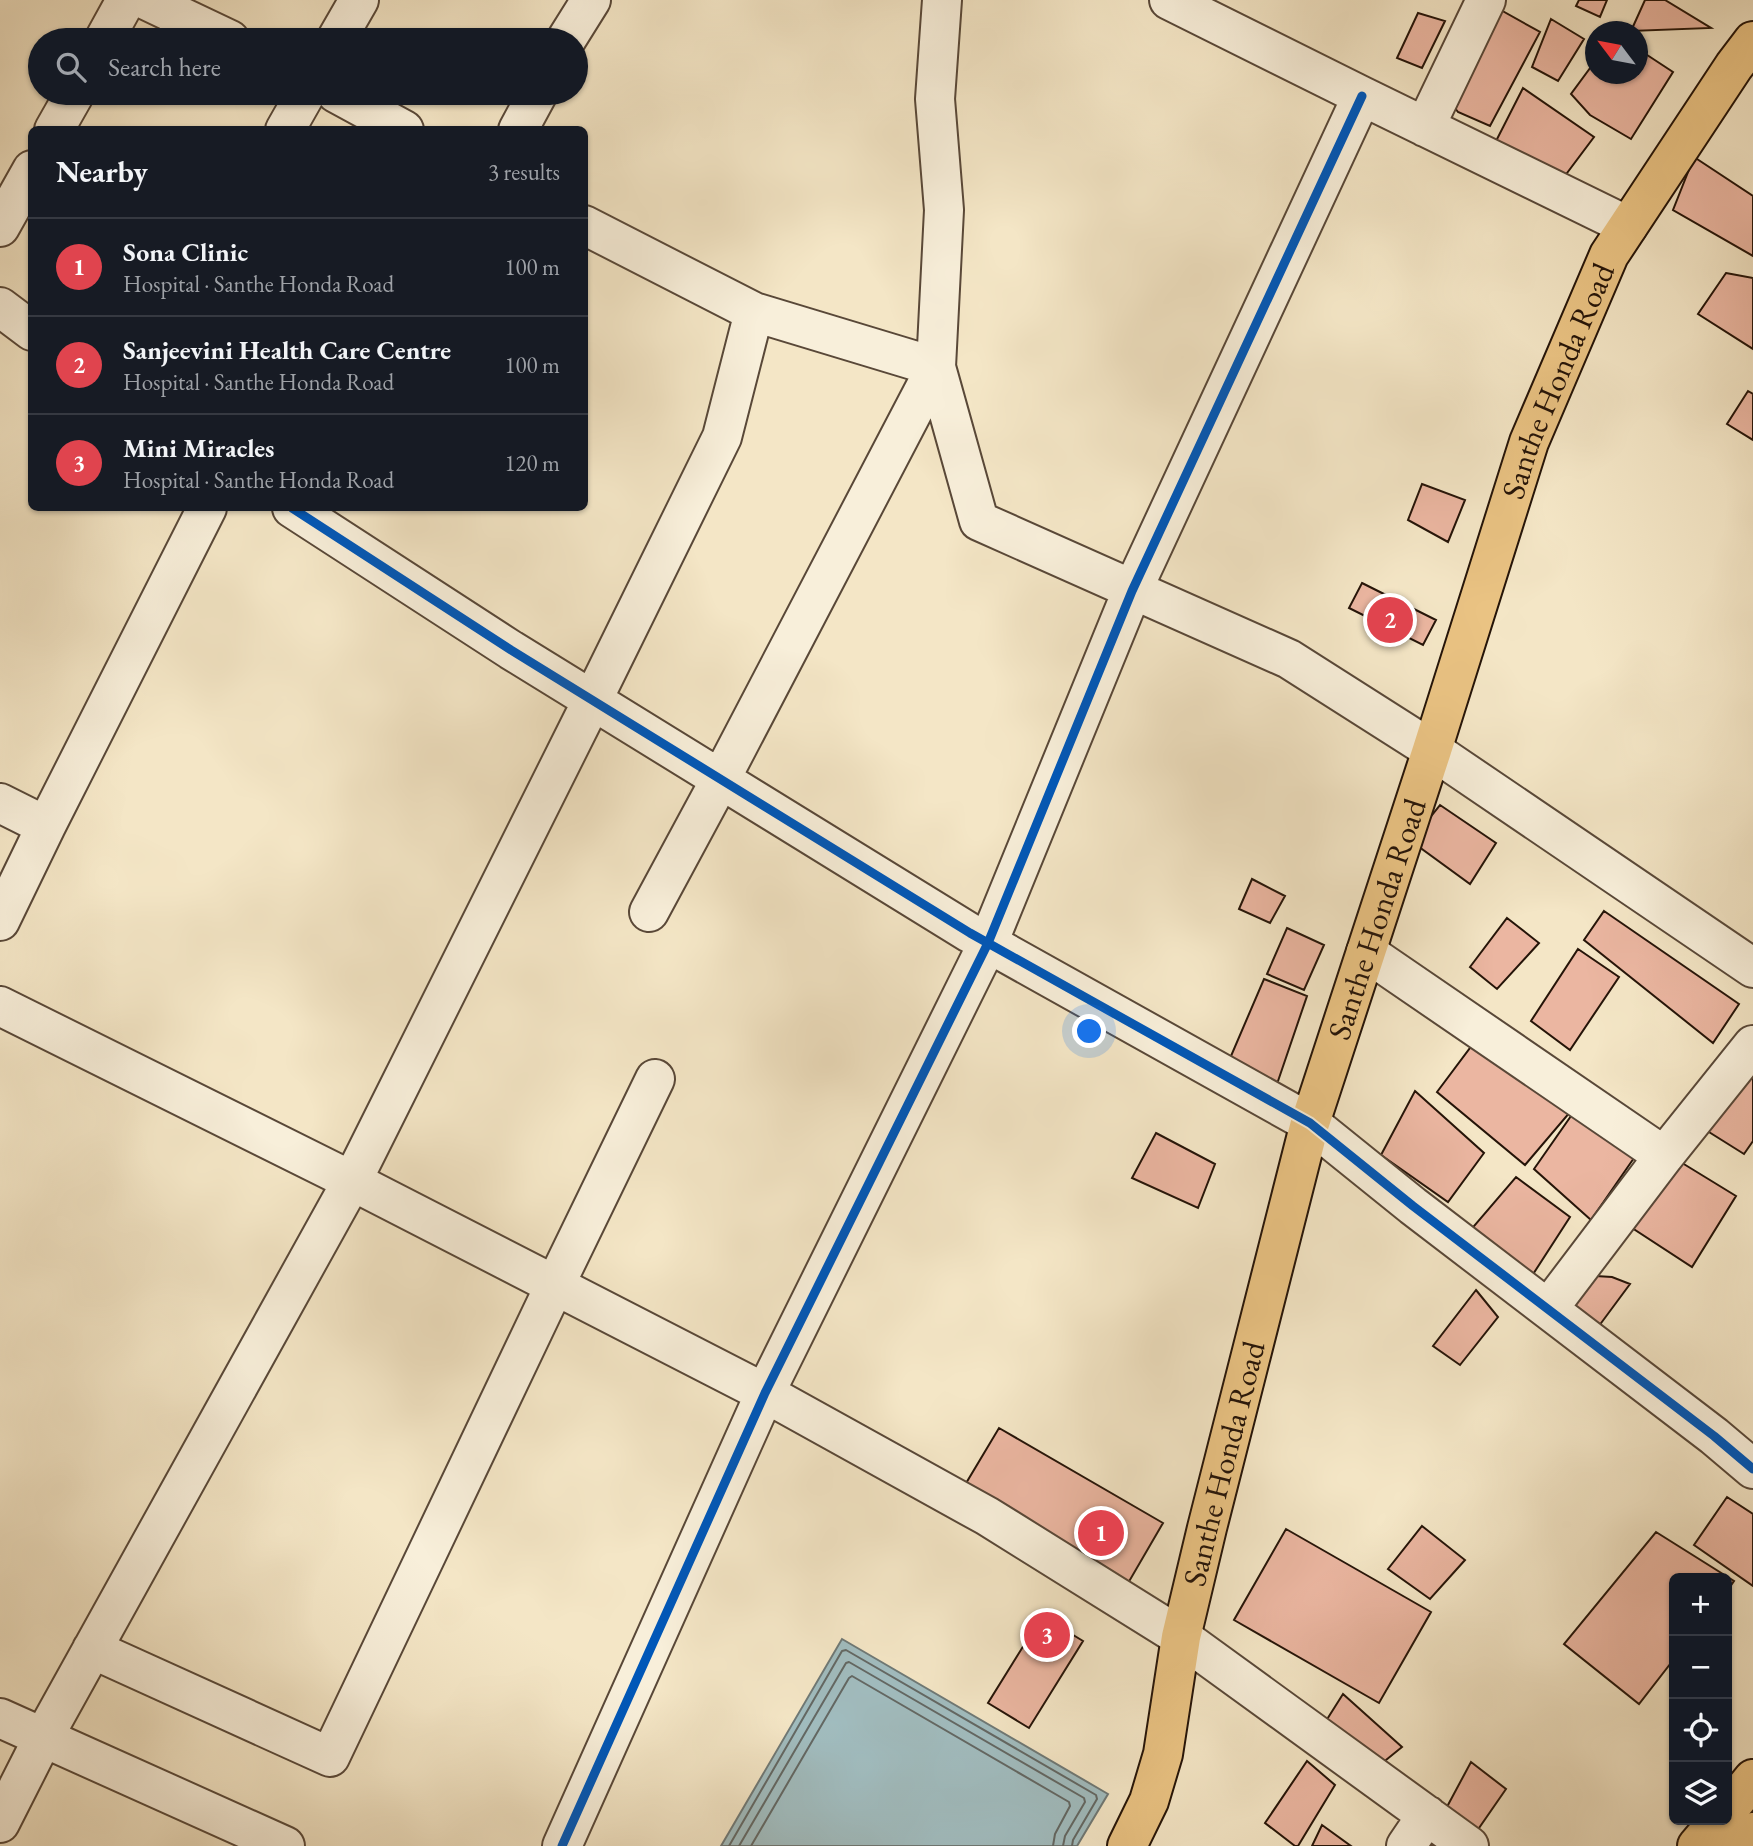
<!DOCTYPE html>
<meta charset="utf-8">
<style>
:root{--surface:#171b24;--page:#242831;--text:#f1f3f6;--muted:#9ea1a6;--line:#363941;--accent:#d93025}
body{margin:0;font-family:"EB Garamond",serif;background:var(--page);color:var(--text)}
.controls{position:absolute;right:21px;bottom:21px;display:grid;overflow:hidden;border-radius:10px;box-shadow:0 2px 5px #0004}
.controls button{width:63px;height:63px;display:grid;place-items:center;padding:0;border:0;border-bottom:2px solid var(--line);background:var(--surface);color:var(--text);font:35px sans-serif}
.compass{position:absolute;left:1585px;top:21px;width:63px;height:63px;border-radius:50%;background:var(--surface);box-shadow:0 2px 5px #0004;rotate:302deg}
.you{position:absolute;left:1090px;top:1032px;width:24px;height:24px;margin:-18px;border:5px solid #fff;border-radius:50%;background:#1a73e8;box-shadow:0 0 0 10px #1a73e833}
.badge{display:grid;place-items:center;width:46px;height:46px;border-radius:50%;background:var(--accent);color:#fff;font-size:23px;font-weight:700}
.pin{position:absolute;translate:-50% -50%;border:4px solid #fff;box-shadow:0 2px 7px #0006}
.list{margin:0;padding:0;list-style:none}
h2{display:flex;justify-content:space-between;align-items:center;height:91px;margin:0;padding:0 28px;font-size:30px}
h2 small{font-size:23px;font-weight:400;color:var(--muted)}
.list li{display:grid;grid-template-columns:46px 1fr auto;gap:21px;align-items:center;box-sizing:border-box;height:98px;padding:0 28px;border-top:2px solid var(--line)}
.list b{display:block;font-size:26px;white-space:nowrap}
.list p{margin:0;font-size:23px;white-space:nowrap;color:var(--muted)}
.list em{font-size:23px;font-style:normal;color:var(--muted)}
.icon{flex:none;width:38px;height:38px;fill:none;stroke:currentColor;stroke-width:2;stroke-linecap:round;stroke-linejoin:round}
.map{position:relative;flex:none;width:1753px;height:1846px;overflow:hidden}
.search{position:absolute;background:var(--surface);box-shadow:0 2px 5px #0004;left:28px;top:28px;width:560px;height:77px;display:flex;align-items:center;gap:18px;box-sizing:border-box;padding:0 24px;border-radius:38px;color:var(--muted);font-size:26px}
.panel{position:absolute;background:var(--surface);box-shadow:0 2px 5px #0004;left:28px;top:126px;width:560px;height:385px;border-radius:10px}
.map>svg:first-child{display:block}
.water{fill:#a1bdc0;stroke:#6f7976;stroke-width:2}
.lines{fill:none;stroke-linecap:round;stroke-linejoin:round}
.shore{stroke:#636864;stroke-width:2}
.building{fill:#ebb6a1;stroke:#251408;stroke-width:2}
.minor-casing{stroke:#594838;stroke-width:42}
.major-casing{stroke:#251408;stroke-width:42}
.minor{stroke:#f8efda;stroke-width:38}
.major{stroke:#eac383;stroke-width:38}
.cycleway-casing{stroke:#f8efda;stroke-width:13}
.cycleway{stroke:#0057b8;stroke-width:9}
.labels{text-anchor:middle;stroke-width:5;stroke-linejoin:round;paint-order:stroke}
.street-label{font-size:32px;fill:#251408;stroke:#f8efda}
</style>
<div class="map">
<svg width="1753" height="1846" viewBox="0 0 1753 1846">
<rect width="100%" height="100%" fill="#f4e6c6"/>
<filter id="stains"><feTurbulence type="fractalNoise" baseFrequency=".00286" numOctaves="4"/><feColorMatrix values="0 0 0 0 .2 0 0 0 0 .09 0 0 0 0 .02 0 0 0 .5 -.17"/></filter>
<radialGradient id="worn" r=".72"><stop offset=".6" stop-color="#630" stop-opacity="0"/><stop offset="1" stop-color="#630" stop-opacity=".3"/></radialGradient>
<path class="water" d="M842,1639L1108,1794L1077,1846H721Z"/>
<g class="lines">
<path class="shore" d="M729,1846L842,1651L846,1650L1096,1795L1097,1799L1073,1840L1072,1846
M739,1846L846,1663L849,1662L1084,1798L1085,1802L1065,1836L1063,1846
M751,1846L849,1678L852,1676L1069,1802L1070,1806L1055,1834L1053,1846"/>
</g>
<path class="building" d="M1579,0H1607L1600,17L1576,6Z
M1645,0H1665L1711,28L1631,31Z
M1490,4L1540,32L1490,126L1458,112L1442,91Z
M1418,13L1445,21L1422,68L1397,58Z
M1551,19L1584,39L1558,81L1532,67Z
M1638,49L1673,72L1631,139L1590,115L1571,94L1596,60V74H1638Z
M1523,88L1594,137L1564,177L1495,143Z
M1694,157L1753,196V256L1673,210Z
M1726,273L1753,278V349L1698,314Z
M1748,391L1753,394V440L1727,424Z
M1422,484L1465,500L1448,542L1408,520Z
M1362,583L1436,620L1423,645L1349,608Z
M1440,805L1496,843L1470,884L1411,841Z
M1252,879L1285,896L1270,923L1239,909Z
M1604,911L1739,1004L1713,1043L1584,940Z
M1507,918L1539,943L1497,989L1470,967Z
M1287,928L1324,945L1304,990L1267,974Z
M1578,949L1619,977L1570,1050L1531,1021Z
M1264,979L1307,996L1277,1084L1228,1063Z
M1476,1040L1571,1111L1525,1165L1437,1092Z
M1753,1041V1141L1744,1154L1693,1122Z
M1415,1091L1484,1153L1448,1202L1381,1155Z
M1578,1106L1634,1158L1591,1220L1534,1169Z
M1156,1133L1215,1164L1198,1208L1132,1178Z
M1674,1158L1736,1196L1692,1267L1626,1224Z
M1516,1177L1570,1217L1528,1282L1468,1233Z
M1579,1275L1612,1277L1630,1284L1593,1334L1551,1306Z
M1476,1290L1498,1317L1460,1365L1433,1346Z
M999,1428L1163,1523L1127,1585L962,1490Z
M1727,1497L1753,1514V1586L1694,1545Z
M1422,1526L1465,1560L1430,1599L1388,1569Z
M1286,1529L1431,1612L1379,1703L1234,1620Z
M1656,1532L1734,1581L1727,1591V1578H1674V1659L1639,1704L1564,1644Z
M1042,1616L1083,1641L1029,1728L988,1703Z
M1343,1694L1402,1747L1370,1773L1319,1732Z
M1307,1761L1335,1785L1298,1846H1295L1265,1823Z
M1471,1762L1506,1789L1470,1841L1441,1818Z
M1322,1825L1351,1846H1312Z"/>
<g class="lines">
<defs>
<path id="minor" d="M146,0L230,40
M942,0L935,99L944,210L936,367L979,521L1289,659L1432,750L1753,968
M1169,0L1362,96L1628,226
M104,40L126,0
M336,40L359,0
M566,40L591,0
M336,93L404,130
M1425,127L1486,0
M54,130L75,93
M285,130L306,93
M518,130L538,93
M584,225L754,312L936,367L718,784L649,912
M0,227L32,170
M0,307L32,331
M292,508L511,650L970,933L1310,1123L1413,1206L1714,1436L1753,1469
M0,803L46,826
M0,921L46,826L207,508
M1366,952L1664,1156
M0,1006L352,1181L765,1393L987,1516L1181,1637L1469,1846
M1548,1309L1664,1156L1753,1045
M92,1649L330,1757L555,1285L655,1079
M0,1718L285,1846
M0,1823L43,1738L352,1181L592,701L722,437L754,312
M562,1846L765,1393L988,943L1132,591L1362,96
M1406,1846L1427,1815"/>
<g id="major">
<path d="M1727,1811L1753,1779"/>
<path id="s1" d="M1127,1846L1149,1801L1163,1754L1181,1637L1207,1528L1310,1123L1432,750L1529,442L1609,255L1734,66L1753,41"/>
<path d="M1697,1846L1719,1820"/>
<path d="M1741,1846L1753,1832"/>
</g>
</defs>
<use href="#minor" class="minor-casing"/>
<use href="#major" class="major-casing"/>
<use href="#minor" class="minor"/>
<use href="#major" class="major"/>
<defs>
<path id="cycleway" d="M292,508L511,650L970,933L1310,1123L1413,1206L1714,1436L1753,1469
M562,1846L765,1393L988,943L1132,591L1362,96"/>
</defs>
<use href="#cycleway" class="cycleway-casing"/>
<use href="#cycleway" class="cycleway"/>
</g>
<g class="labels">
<g class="street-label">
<text dy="11" stroke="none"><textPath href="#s1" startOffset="1530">Santhe Honda Road</textPath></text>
<text dy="11" stroke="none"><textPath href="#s1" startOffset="962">Santhe Honda Road</textPath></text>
<text dy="11" stroke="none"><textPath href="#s1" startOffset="396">Santhe Honda Road</textPath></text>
</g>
</g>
<rect width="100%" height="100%" filter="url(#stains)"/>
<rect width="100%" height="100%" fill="url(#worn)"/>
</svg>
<div class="controls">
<button>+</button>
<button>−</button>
<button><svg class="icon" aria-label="locate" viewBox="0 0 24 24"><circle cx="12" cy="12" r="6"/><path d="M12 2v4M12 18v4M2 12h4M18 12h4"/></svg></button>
<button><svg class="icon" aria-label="layers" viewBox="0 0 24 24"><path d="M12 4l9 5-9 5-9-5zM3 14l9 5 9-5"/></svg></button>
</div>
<svg class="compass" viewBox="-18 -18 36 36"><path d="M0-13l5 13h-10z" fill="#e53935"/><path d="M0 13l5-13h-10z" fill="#9ea1a6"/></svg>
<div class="you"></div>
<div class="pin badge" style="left:1101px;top:1533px;background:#e0444e">1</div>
<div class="pin badge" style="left:1390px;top:620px;background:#e0444e">2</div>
<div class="pin badge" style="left:1047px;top:1635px;background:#e0444e">3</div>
<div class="search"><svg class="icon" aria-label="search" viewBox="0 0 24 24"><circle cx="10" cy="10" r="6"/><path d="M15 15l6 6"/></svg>Search here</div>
<section class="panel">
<h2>Nearby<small>3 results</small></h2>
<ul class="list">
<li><span class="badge" style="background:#e0444e">1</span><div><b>Sona Clinic</b><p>Hospital · Santhe Honda Road</p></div><em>100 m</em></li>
<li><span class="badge" style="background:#e0444e">2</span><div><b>Sanjeevini Health Care Centre</b><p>Hospital · Santhe Honda Road</p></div><em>100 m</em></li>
<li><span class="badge" style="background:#e0444e">3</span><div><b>Mini Miracles</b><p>Hospital · Santhe Honda Road</p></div><em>120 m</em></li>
</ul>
</section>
</div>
